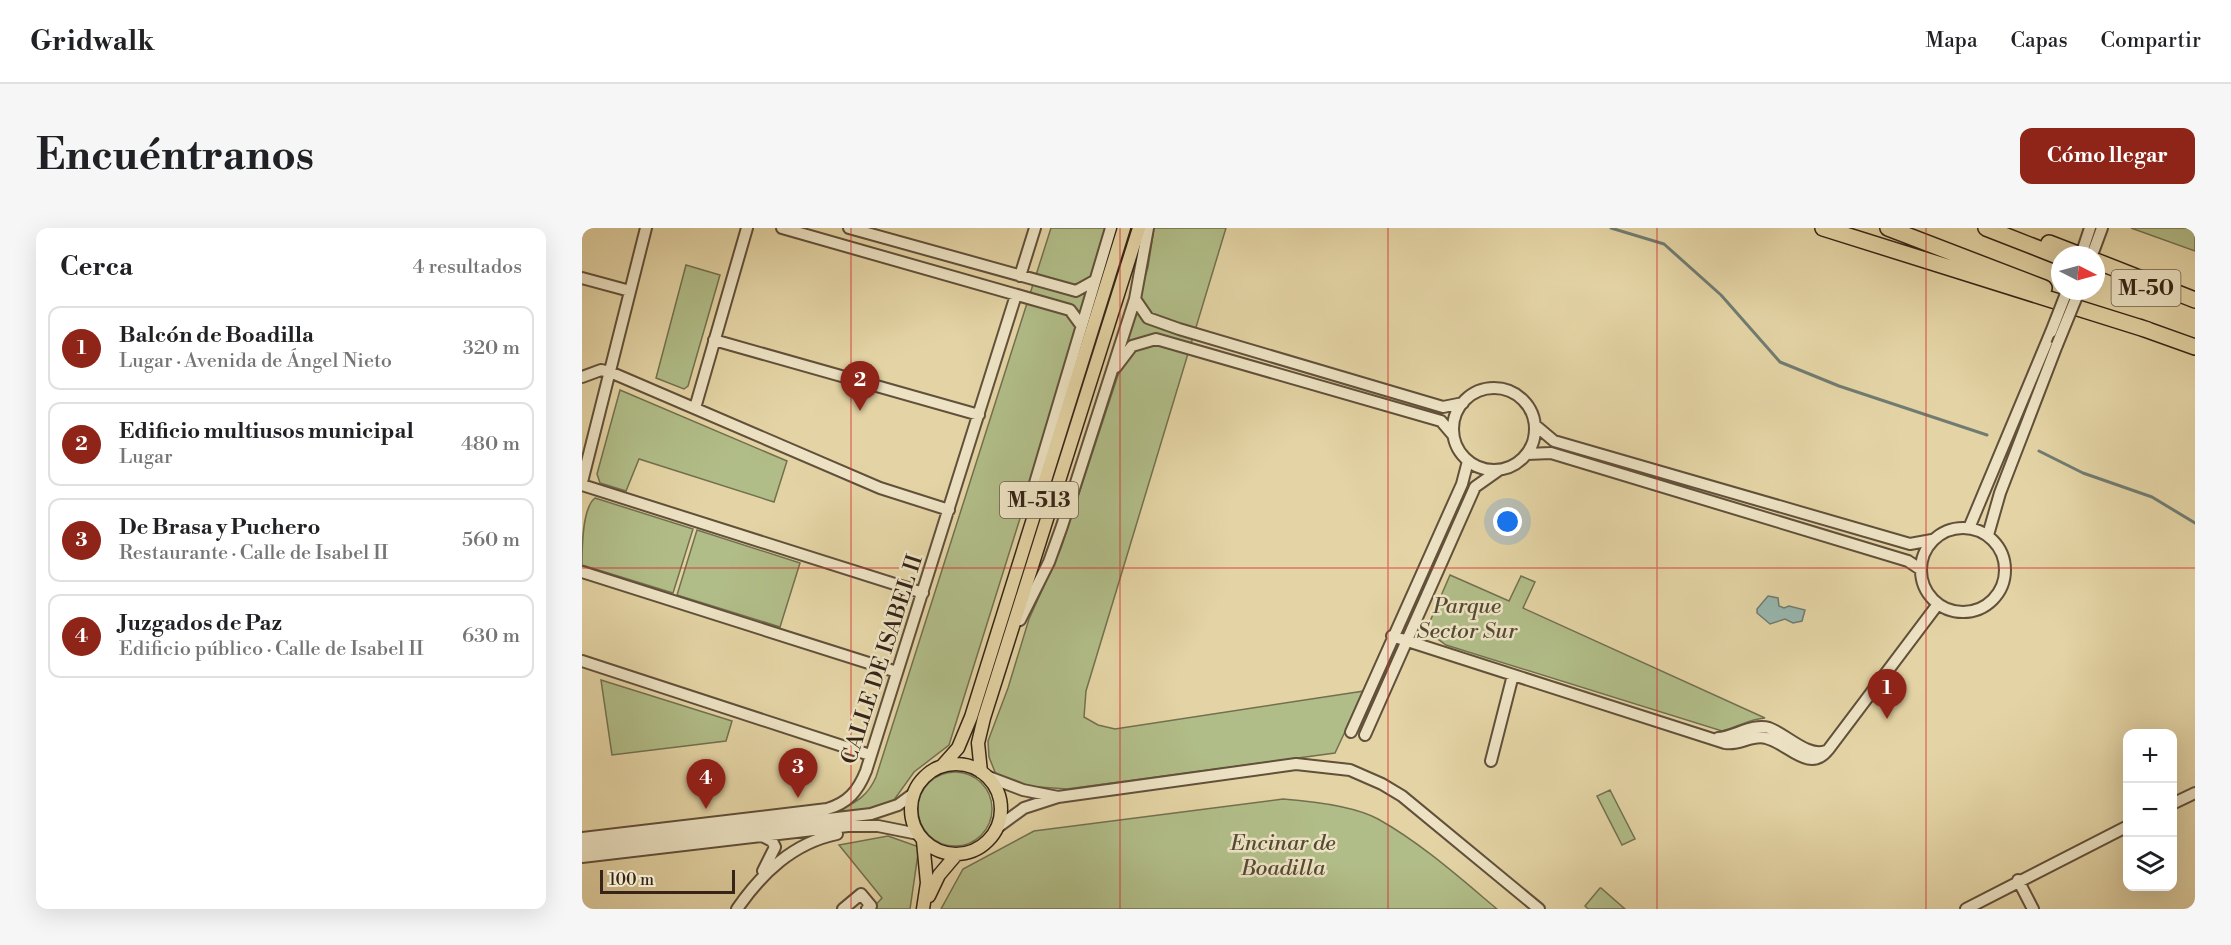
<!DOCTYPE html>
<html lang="es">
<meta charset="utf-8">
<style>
:root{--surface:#fff;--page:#f6f6f6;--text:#202124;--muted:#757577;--line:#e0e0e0;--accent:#8f2418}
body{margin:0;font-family:"Libre Bodoni",serif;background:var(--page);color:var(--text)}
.controls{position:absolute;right:18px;bottom:18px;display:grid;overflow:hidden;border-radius:12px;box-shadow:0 6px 24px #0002}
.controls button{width:54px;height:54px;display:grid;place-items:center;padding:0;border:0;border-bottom:2px solid var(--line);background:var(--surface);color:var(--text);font:30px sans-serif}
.compass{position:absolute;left:1469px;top:18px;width:54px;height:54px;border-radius:50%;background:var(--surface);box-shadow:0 6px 24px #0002;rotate:96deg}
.scale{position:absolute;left:18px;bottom:15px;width:135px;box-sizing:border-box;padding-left:6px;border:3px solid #352417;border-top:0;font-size:16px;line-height:21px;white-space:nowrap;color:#352417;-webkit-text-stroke:4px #ede3c4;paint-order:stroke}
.you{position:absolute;left:926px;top:294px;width:21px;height:21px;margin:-15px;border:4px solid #fff;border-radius:50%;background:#1a73e8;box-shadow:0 0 0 9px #1a73e833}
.badge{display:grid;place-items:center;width:39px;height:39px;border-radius:50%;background:var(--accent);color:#fff;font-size:20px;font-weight:700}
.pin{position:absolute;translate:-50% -50px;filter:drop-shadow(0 2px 3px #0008)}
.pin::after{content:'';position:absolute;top:32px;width:21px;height:18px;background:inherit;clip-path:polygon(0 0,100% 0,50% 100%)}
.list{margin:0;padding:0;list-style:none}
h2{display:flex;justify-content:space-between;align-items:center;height:78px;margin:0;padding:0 24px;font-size:26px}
h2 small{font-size:20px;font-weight:400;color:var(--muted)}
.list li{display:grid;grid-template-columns:39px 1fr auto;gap:18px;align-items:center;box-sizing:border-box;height:84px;margin:0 12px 12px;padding:0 12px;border:2px solid var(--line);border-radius:12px}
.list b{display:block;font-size:22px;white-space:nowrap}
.list p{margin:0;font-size:20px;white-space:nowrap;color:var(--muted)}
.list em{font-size:20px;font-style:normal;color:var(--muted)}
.icon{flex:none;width:33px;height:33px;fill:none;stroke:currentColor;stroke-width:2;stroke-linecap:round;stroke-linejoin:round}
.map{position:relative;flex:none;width:1613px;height:681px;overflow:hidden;border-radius:12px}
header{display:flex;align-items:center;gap:36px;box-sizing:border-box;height:84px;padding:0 30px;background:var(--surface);border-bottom:2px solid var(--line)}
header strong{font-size:28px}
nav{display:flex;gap:33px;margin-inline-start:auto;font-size:21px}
.intro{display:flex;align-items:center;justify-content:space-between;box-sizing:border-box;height:144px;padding:0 36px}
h1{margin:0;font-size:42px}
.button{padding:15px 27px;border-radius:12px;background:var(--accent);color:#fff;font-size:21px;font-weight:700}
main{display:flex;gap:36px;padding:0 36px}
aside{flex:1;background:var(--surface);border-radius:12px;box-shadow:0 6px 24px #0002}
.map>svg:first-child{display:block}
.green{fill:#b1bd88;stroke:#737050;stroke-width:1.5}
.water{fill:#97b7af;stroke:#707c72;stroke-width:1.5}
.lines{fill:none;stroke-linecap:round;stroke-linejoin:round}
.stream{stroke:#707c72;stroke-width:3}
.minor-casing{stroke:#61503a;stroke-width:14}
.major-casing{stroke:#352417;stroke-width:15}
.highway-casing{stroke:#352417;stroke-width:18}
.minor{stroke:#ede3c4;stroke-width:10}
.major{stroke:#e4d4a5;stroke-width:12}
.highway{stroke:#e4d4a5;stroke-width:15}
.minor-bridge-casing{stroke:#61503a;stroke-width:14;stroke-linecap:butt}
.minor-bridge{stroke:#ede3c4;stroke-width:10}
.grid{fill:none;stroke:#d62828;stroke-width:1.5;stroke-opacity:0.55}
.labels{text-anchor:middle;stroke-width:5;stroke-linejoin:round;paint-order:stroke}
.shield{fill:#ede3c4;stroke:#6c5d4b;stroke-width:1.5}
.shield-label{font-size:21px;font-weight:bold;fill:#352417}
.park-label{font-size:22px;font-style:italic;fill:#544a33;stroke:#ede3c4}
.street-label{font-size:22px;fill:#352417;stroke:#ede3c4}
</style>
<header>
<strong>Gridwalk</strong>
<nav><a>Mapa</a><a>Capas</a><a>Compartir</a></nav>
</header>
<div class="intro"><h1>Encuéntranos</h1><a class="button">Cómo llegar</a></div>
<main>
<aside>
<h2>Cerca<small>4 resultados</small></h2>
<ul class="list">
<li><span class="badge">1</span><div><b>Balcón de Boadilla</b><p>Lugar · Avenida de Ángel Nieto</p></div><em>320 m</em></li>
<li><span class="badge">2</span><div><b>Edificio multiusos municipal</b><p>Lugar</p></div><em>480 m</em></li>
<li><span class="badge">3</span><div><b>De Brasa y Puchero</b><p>Restaurante · Calle de Isabel II</p></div><em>560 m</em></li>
<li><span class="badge">4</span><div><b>Juzgados de Paz</b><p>Edificio público · Calle de Isabel II</p></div><em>630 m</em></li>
</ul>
</aside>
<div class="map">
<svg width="1613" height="681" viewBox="0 0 1613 681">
<rect width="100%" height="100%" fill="#e4d4a5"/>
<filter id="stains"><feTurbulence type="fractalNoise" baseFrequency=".00333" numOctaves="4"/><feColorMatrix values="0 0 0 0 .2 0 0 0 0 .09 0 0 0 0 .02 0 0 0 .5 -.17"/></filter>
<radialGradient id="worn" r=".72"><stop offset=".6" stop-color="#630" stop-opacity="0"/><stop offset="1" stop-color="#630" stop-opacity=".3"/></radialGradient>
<path class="green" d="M469,0H529L367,517L332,544L312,572L299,579L252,586C270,575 284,572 294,549Z
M572,0H644L504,463L502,489L516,497L533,501L782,463L753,525L485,561L442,558L419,550L413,544L407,529L406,513L426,460L447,391L479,320L536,147L543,136V115L566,39Z
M1549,0H1613V23Z
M104,37L138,47L110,144L106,158L102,161L74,150Z
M38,162L205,233L192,274L57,231L44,263L18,255L15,246Z
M13,270L111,301L91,365L0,337C0,320 0,280 13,270Z
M115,302L218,335L198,399L95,367Z
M868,347L927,373L939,348L953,354L941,380L1183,490C1167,491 1156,499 1140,503L864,417L849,406L846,398Z
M19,452L150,493L144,513L30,527Z
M336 581a37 37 0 1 1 74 0a37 37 0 1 1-74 0Z
M1028,562L1053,611L1040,617L1015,568Z
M701,571C727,573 772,578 796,591C839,615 878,650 915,681H359L381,641L452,603Z
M306,608L337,619L328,681H290L300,670L257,617Z
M1018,660H1019L1043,681H1006L1003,678Z"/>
<path class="water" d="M1186,368L1196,370L1197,378L1202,380L1207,378L1223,382L1220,393L1211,395L1203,391L1188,396L1175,385V381Z"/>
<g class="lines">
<path class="stream" d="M1029,0L1082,16L1139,67L1198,134L1257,158L1405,207
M1457,223L1501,245L1570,269L1613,295"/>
<defs>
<path id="minor" d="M200,0L488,82L499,97
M267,0L494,63L512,53
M1499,27L1508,0
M1510,27L1520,0
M438,48L453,0
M0,50L48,63
M553,71L566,90L597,101L861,179L881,175
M132,112L397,187
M534,139L550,118L574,111L859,193L871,207
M0,149L19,142L28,144L298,260L367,282
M871 201a41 41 0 1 1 82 0a41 41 0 1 1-82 0Z
M113,180L165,0
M953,197L972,213L1328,316L1350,312
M945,226L969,225L1326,333L1338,341
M0,254L64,0
M0,257L341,365
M457,270L453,255L529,0
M1339 342a42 42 0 1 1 84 0a42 42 0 1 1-84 0Z
M1387,300L1469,104
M1406,307L1418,265L1475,117
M0,344L315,444
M438,392L467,334L480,298L553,71L566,0
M810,408L1143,515C1158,518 1169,506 1184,510C1206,515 1227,546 1246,522L1356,376
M0,433L288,527
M769,504L880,256L886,233
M783,507L893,259L917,242
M1136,510C1152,509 1171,495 1187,500C1204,506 1226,530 1244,523
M909,533L931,447
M404,548L441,562L476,569
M1590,576L1613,565
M416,599L442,580L476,569L714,536L768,542L800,556L820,568L957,681
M0,610L245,581C266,575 276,563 284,543L434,67
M0,620L289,586L316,577L331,566
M0,629L266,598H296L336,606
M181,643L193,619L190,613L182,609
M1436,652L1451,681
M155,681C180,645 211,615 255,606
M261,681L279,666L289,678L285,681
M1384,681L1546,598"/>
<path id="major" d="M329 581a45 45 0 1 1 90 0a45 45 0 1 1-90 0Z
M360,538L376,520L389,489L542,0
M399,544L396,515L402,490L557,0
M347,668L357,647L374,627
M341,681L345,655L341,613"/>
<path id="highway" d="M1241,0L1566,102
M1306,0L1462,60
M1404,0L1478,29
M1467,15L1498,27
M1514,33L1613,72
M1557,99L1613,119"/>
</defs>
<use href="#minor" class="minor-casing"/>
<use href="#major" class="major-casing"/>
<use href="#highway" class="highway-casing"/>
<use href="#minor" class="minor"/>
<use href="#major" class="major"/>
<use href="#highway" class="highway"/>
<defs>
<path id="minor-bridge" d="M1469,104L1485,63
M1475,117L1497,63"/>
</defs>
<use href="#minor-bridge" class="minor-bridge-casing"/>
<use href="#minor-bridge" class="minor-bridge"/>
</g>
<path class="grid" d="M269,0V681M538,0V681M806,0V681M1075,0V681M1344,0V681M0,340H1613"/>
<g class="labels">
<g class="shield">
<rect x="1529.5" y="42" width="69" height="36" rx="4.5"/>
<rect x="418" y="254" width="78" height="36" rx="4.5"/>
</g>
<g class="shield-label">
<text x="1564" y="67">M-50</text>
<text x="457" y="279">M-513</text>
</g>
<g class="park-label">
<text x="885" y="385">Parque<tspan x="885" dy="25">Sector Sur</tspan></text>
<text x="701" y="622">Encinar de<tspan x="701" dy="25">Boadilla</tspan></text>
</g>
<g class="street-label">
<text transform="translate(299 431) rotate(-72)" y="8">CALLE DE ISABEL II</text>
</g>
</g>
<rect width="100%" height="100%" filter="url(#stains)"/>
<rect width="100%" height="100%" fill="url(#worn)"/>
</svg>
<div class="controls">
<button>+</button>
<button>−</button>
<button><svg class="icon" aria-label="layers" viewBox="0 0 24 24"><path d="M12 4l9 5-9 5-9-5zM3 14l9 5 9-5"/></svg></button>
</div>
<svg class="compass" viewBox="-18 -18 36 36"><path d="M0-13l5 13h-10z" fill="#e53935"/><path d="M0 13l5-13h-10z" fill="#757577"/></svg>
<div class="scale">100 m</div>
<div class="you"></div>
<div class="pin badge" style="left:1305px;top:491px">1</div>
<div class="pin badge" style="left:278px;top:183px">2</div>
<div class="pin badge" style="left:216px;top:570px">3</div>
<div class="pin badge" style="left:124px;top:581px">4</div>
</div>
</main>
